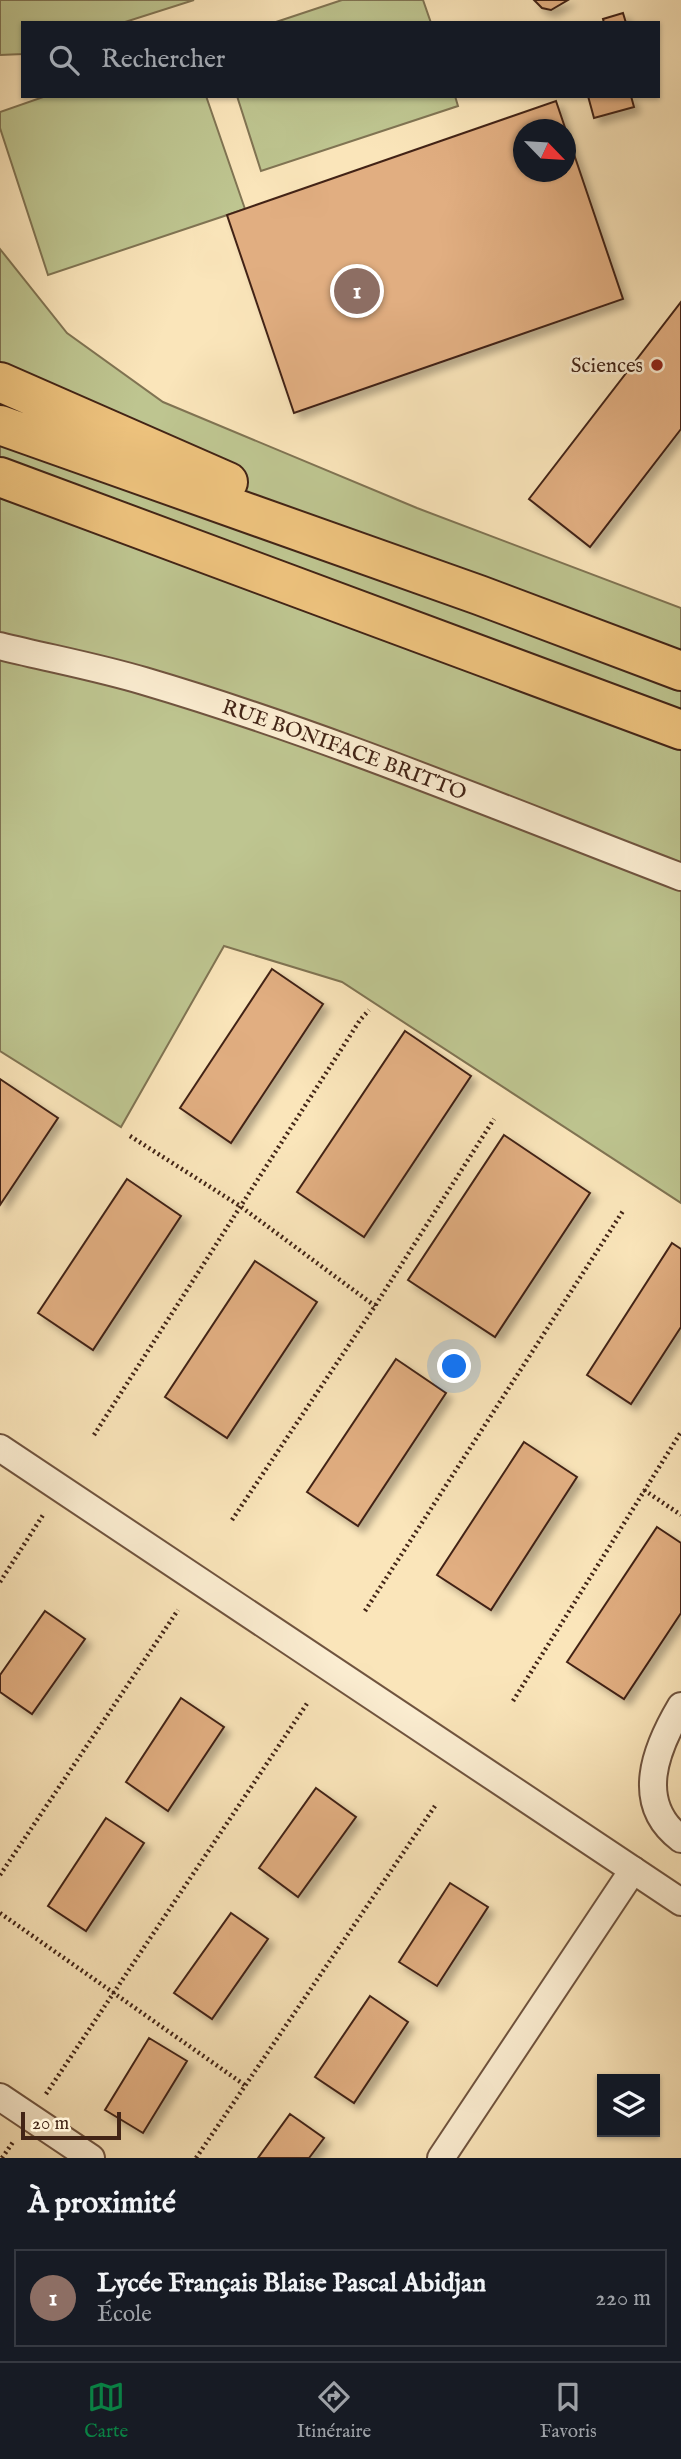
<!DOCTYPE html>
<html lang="fr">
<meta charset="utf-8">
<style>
:root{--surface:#171b24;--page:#242831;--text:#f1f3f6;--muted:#9ea1a6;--line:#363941;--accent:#0b8043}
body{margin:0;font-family:"IM FELL English",serif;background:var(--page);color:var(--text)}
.controls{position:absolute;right:21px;bottom:21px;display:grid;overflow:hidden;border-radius:0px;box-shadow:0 2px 5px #0004}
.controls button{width:63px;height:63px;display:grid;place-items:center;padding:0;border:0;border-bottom:2px solid var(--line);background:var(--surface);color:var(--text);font:35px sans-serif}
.compass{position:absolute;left:513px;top:119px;width:63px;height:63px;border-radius:50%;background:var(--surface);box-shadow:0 2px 5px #0004;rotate:115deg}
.scale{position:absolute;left:21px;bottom:18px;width:100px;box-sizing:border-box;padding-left:7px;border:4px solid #422416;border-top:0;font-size:19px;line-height:24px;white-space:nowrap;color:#422416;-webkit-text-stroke:5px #fceed2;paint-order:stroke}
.you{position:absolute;left:455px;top:1367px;width:24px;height:24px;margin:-18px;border:5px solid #fff;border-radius:50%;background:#1a73e8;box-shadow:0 0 0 10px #1a73e833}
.badge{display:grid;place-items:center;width:46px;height:46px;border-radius:50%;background:var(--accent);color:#fff;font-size:23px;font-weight:700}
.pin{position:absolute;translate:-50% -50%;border:4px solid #fff;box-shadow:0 2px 7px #0006}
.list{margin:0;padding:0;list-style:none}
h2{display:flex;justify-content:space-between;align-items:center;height:91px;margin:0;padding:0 28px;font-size:30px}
h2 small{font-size:23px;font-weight:400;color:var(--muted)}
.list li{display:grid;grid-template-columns:46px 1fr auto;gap:21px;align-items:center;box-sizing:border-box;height:98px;margin:0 14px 14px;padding:0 14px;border:2px solid var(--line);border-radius:0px}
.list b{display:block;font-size:26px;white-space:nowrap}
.list p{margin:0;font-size:23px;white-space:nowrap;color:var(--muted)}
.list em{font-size:23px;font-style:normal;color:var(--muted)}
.icon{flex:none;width:38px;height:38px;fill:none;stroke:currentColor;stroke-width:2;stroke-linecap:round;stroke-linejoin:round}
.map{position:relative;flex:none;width:681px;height:2158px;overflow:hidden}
.search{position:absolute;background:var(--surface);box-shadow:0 2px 5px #0004;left:21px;right:21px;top:21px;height:77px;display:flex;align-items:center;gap:18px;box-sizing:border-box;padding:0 24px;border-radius:0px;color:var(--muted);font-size:26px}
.sheet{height:203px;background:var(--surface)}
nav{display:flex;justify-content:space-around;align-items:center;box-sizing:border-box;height:98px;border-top:2px solid var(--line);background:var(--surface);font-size:19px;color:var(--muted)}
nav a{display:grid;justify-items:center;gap:4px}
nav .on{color:var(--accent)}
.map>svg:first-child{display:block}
.green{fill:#bec590;stroke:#807453;stroke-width:2}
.building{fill:#e1ae81;stroke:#422416;stroke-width:2;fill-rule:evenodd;filter:url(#shadow)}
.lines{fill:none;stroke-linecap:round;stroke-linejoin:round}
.minor-casing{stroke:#70543f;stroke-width:30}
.trunk-casing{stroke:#422416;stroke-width:42}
.path{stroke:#422416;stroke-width:4.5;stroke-dasharray:2 3.5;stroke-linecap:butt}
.minor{stroke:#fceed2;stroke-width:26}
.trunk{stroke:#edc27d;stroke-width:38}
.poi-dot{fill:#8f2418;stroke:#fceed2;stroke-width:2.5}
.labels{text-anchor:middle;stroke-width:5;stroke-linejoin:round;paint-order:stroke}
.poi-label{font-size:21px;fill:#422416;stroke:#fceed2;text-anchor:end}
.street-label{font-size:21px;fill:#422416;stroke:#fceed2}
</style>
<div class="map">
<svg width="681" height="2158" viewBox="0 0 681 2158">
<defs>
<filter id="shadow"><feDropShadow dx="6" dy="6" stdDeviation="3.5" flood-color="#0004"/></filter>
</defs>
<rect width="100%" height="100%" fill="#fae5ba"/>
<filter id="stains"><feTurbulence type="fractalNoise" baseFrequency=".00286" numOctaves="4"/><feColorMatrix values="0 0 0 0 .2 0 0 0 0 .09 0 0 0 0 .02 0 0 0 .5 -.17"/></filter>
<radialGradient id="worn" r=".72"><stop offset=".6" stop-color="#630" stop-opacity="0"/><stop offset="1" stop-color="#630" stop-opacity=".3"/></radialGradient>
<path class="green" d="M0,0H194L122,23H23V54L0,55Z
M342,0H423L431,23H273Z
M46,96H206L245,209L48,275L0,128V112Z
M237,96H455L458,106L261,171Z
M0,249L67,333L163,402L417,508L681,608V1203L342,982L224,946L121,1127L0,1051Z"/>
<path class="building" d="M534,0H568L551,10L542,8Z
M623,13L626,23H604L603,19Z
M588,96H631L634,107L594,118Z
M556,101L623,299L294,413L227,215ZM524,130H566V172H524Z
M681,302V429L590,547L529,499Z
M272,969L323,1004L231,1143L180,1108Z
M405,1031L471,1076L364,1237L297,1192Z
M0,1079L58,1118L0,1205Z
M504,1135L590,1193L495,1337L408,1280Z
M127,1179L181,1216L93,1350L38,1313Z
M672,1243L681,1249V1327L631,1404L587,1375Z
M255,1261L317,1302L227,1438L165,1397Z
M396,1359L446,1393L358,1526L307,1492Z
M524,1442L577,1477L491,1610L437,1575Z
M657,1527L681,1543V1613L624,1699L567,1662Z
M45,1611L85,1639L32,1714L0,1692V1675Z
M181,1698L224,1727L168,1811L126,1782Z
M316,1788L356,1817L298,1897L259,1868Z
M106,1818L144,1843L86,1931L48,1906Z
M450,1883L488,1907L437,1986L399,1962Z
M231,1913L268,1939L212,2019L174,1993Z
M370,1996L408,2022L354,2103L315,2077Z
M149,2038L187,2061L143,2133L105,2110Z
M290,2114L324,2138L309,2158H258Z"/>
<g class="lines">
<defs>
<g id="minor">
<path id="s1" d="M0,646C48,658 97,667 144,681C327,735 503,809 681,877"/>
<path d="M0,1448L681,1902"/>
<path d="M681,1706C656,1748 633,1803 681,1839"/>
<path d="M0,2097L91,2158"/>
<path d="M441,2158L633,1870"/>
</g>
<path id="trunk" d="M0,382L228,482
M0,425L479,595L681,671
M0,477L681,730"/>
</defs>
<use href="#minor" class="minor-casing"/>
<use href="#trunk" class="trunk-casing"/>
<path class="path" d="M130,1136L240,1206L375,1306
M94,1435L360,1020L369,1010
M644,1490L681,1515
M232,1520L375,1306L494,1119
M0,1582L43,1515
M365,1611L623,1211
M513,1701L681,1432
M0,1875L178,1610
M0,1913L246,2086
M46,2094L308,1702
M2,2158L13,2142
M196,2158L437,1803"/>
<use href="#minor" class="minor"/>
<use href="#trunk" class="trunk"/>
</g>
<circle class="poi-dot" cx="657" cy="365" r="7"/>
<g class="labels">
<g class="poi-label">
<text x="643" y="372">Sciences</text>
</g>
<g class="street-label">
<text dy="7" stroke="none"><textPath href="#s1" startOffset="360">RUE BONIFACE BRITTO</textPath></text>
</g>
</g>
<rect width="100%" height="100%" filter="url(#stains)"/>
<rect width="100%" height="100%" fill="url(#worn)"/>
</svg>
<div class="controls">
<button><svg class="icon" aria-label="layers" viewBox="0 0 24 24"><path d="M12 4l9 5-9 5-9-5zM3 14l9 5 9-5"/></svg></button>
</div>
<svg class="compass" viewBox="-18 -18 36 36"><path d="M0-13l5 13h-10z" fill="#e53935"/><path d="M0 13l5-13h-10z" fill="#9ea1a6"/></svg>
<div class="scale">20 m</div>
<div class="you"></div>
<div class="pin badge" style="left:357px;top:291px;background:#8d6e63">1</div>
<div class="search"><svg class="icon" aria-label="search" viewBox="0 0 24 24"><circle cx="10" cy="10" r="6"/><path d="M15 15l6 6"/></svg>Rechercher</div>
</div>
<section class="sheet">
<h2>À proximité<small></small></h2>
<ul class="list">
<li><span class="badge" style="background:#8d6e63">1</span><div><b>Lycée Français Blaise Pascal Abidjan</b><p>École</p></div><em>220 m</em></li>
</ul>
</section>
<nav>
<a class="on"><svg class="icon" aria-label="map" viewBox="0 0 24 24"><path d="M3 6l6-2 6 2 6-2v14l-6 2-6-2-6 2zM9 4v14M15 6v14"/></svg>Carte</a>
<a><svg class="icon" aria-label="directions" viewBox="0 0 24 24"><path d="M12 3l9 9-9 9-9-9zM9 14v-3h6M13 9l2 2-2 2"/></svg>Itinéraire</a>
<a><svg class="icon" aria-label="saved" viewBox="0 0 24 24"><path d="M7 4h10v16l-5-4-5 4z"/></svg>Favoris</a>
</nav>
